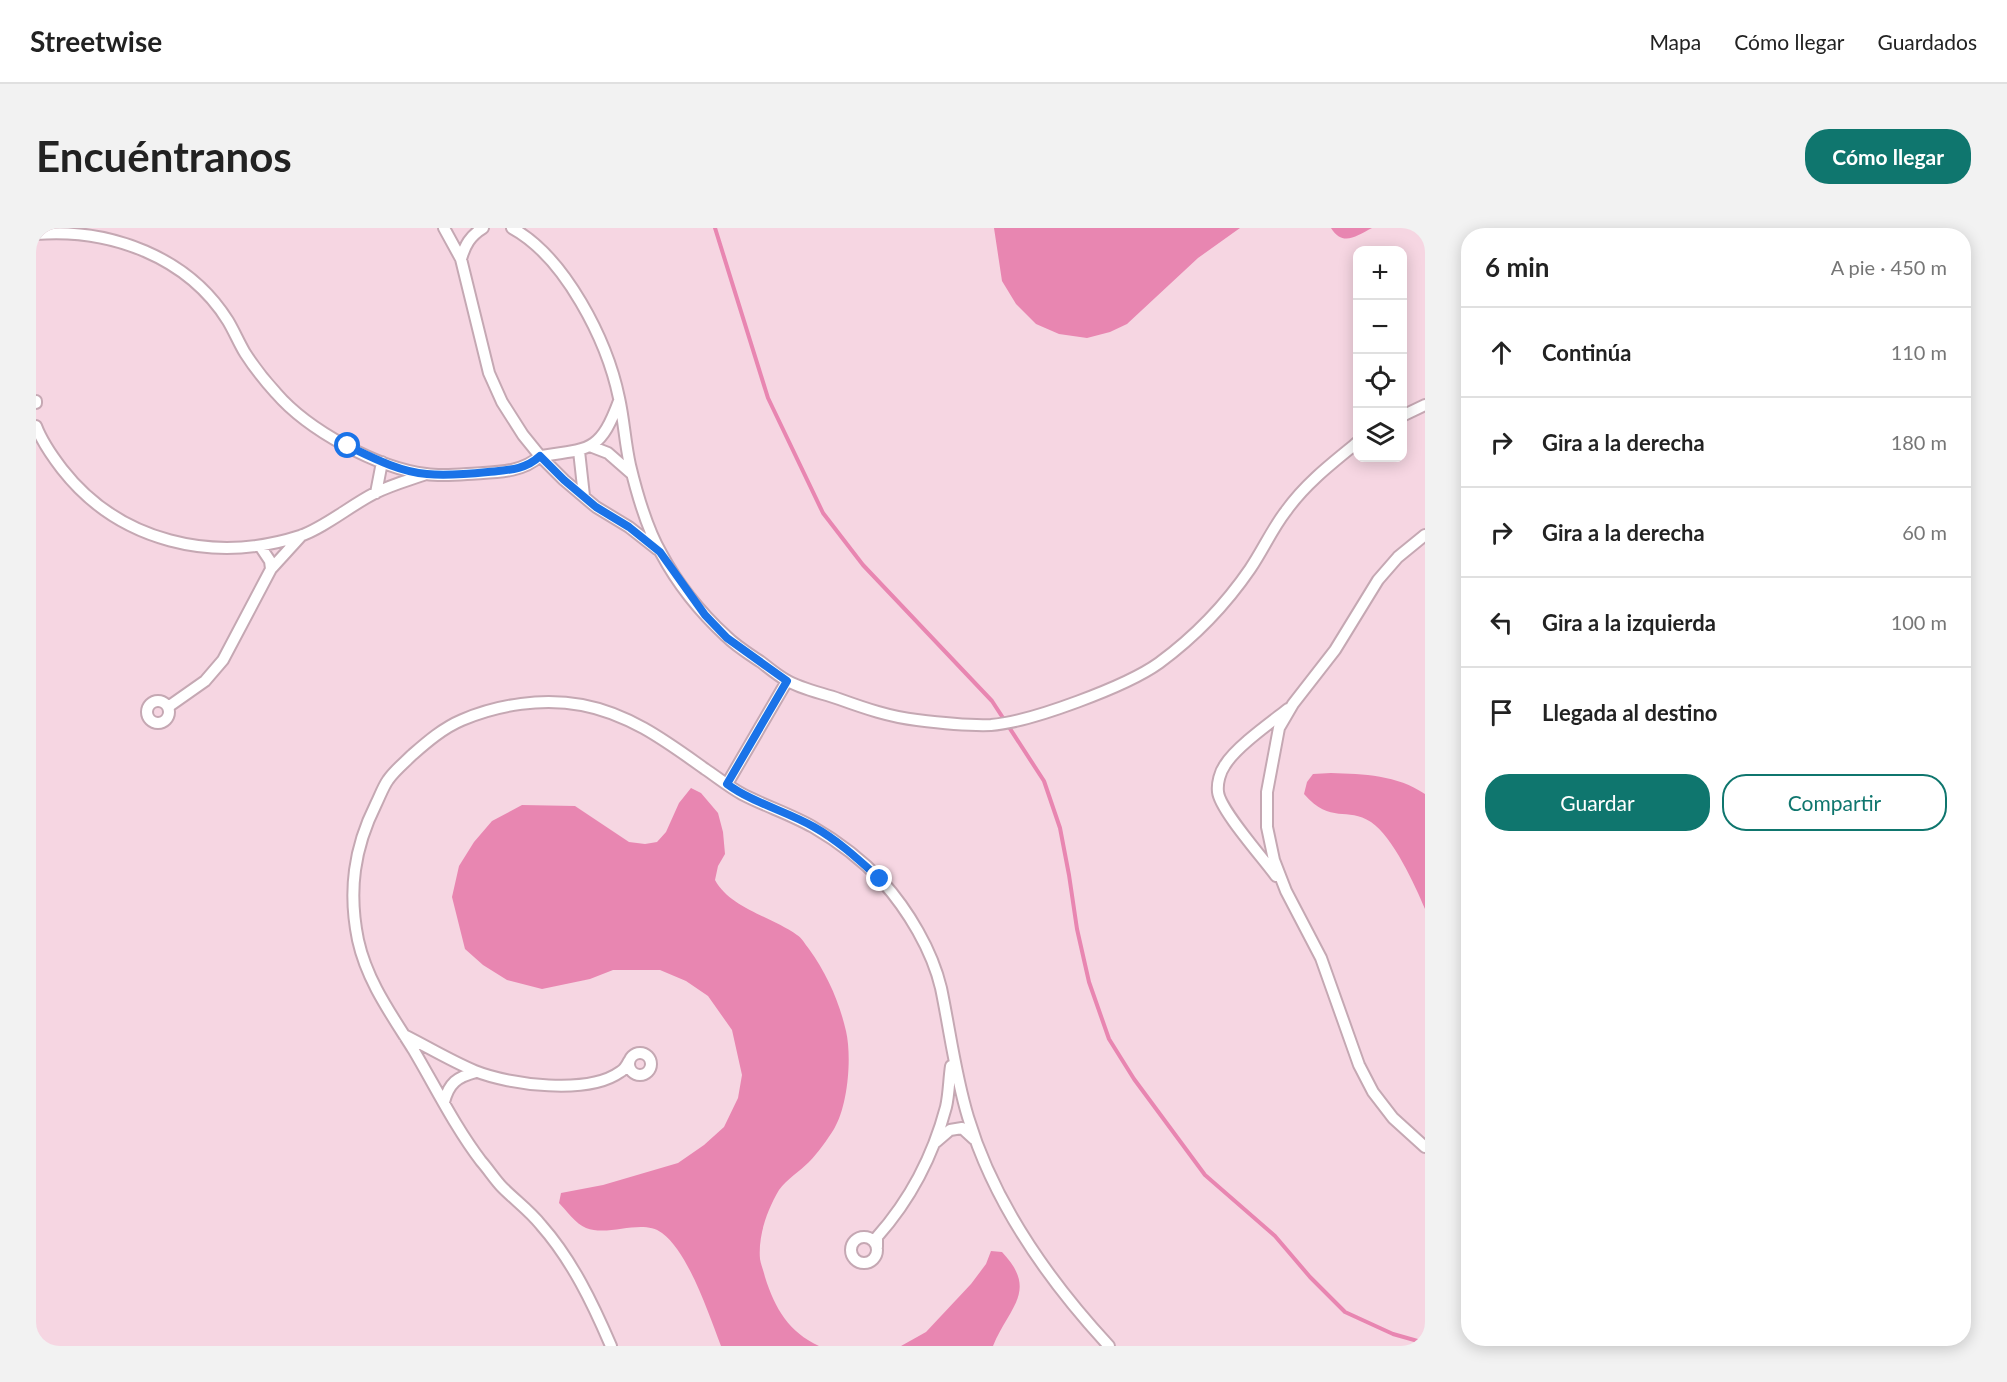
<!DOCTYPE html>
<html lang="es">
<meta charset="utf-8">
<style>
:root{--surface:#fff;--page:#f2f2f2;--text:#222;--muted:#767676;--line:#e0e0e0;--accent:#0f766e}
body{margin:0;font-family:Lato,sans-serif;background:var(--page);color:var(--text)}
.controls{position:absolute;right:18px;top:18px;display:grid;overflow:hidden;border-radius:12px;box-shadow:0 3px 15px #0003}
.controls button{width:54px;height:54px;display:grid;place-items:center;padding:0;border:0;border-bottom:2px solid var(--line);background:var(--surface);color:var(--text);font:30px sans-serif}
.stop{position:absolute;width:18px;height:18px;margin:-14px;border:4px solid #1a73e8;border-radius:50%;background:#fff}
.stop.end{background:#1a73e8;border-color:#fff;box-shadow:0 2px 6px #0008}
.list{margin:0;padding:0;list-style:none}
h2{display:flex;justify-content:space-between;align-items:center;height:78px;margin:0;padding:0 24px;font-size:26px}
h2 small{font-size:20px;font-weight:400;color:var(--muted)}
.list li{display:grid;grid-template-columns:39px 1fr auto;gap:18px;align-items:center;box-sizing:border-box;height:90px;padding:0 24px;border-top:2px solid var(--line)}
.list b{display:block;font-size:22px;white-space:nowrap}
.list em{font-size:20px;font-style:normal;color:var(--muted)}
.actions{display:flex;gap:12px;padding:18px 24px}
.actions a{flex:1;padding:14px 0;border:2px solid var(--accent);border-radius:24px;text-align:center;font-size:21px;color:var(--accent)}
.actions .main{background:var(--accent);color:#fff}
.icon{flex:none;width:33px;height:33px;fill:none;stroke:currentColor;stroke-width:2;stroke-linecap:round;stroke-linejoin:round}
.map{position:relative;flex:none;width:1389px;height:1118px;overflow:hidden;border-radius:24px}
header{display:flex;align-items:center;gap:36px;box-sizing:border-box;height:84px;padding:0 30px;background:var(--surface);border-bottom:2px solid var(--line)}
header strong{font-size:28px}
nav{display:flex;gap:33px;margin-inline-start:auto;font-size:21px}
.intro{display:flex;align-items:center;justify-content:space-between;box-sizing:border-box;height:144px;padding:0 36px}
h1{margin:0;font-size:42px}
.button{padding:15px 27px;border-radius:24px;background:var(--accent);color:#fff;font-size:21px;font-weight:700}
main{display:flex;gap:36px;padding:0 36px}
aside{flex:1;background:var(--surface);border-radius:24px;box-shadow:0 3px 15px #0003}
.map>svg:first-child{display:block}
.water{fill:#e886b1}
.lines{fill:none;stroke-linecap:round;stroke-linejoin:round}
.stream{stroke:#e886b1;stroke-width:4}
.street-casing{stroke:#c5a8b3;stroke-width:14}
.street{stroke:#fff;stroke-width:10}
.route{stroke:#1a73e8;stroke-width:8}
</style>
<header>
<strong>Streetwise</strong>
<nav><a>Mapa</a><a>Cómo llegar</a><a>Guardados</a></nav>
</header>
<div class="intro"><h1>Encuéntranos</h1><a class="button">Cómo llegar</a></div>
<main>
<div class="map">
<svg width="1389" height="1118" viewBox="0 0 1389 1118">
<rect width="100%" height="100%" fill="#f6d6e2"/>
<path class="water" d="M958,0H1204L1162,30L1091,96L1074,104L1051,110L1023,106L1000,96L980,76L966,53Z
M1295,0H1336C1320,8 1307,19 1295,0Z
M1295,545C1328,546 1361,547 1389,566V681C1379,657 1357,609 1335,594C1311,578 1295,597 1268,566L1271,554L1277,546Z
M655,560L665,565L682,585L687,604L689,626L682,638L679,652C694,680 736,689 761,707C766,710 769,716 773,721C791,746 803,773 810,803C816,829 812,878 798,901C791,912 782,925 773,934C764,943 751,951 743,962C731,982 722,1008 724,1031C725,1037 728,1044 729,1049C739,1081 753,1104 783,1118H685C673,1087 653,1025 626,1005C606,990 574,1009 550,1000C540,996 530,982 523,975L525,965L567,957L642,935L668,917L688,899L702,870L706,847L696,802L672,768L650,753L624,742H577L554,751L506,761L471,752L447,737L429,721L416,669L423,638L438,614L456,593L486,577L539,578L593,614L609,616L621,614L630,604L643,575Z
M955,1023L966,1024C1003,1063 973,1079 957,1118H865L890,1104L935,1056L950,1036Z"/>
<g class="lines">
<path class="stream" d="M679,0L732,170L787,285L827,337L956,473L1008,553L1024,600L1033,647L1041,701L1053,754L1073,811L1098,851L1169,947L1239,1008L1274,1049L1309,1084L1357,1106L1389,1115"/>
<defs>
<path id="street" d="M408,0L425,31L453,145L466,174L487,207L504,228C554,221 564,224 583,173
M476,0C529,29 571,112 583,170C588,192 589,215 594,237C601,266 610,299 625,325C641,355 665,385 690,408C700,418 713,426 725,434C733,440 741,447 750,452C765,461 786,465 803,471C828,480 854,489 881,492C905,495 930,498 955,497C995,494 1091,458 1123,435C1157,410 1190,376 1214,341C1227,322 1236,301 1250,283C1269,256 1296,235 1322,214
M0,6C75,0 152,29 192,93C198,103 203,115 209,125C218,139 229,153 240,165C272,202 341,240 390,246C403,248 418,247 431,246C456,244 485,246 504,228L528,252L560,279L593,299L621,321
M425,31C429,17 434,8 447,0
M0,173V175
M1366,188L1389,177
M0,198C6,214 16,228 26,241C83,314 177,336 264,308C288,300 315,277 339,265C355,257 373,252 390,246
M554,218L572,225L596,246
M543,223L548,268
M340,265L346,234
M1389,307L1362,329L1342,352L1299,422L1257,476L1243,500L1231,564V599L1238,632L1250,663L1285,730L1323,837L1337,864L1357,890L1389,919
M224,318L234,333L235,341
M111 484a11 11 0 1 1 22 0a11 11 0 1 1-22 0Z
M132,479L169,453L187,432L235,341L266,307
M691,556L751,453
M1240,648C1227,630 1184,582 1182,564C1181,555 1184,544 1189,537C1200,519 1234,495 1252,481
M368,807C392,819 415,833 439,843C474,857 552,867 584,844C588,842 591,837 593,833
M593 836a11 11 0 1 1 22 0a11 11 0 1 1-22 0Z
M408,874C413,855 421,849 440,844
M900,914L914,902L926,900L938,911
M815 1022a13 13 0 1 1 26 0a13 13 0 1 1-26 0Z
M841,1019V1009C874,972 897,928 910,879C913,866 913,851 915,838
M575,1118C557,1076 536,1032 505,997C494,983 480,973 467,960C459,952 453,942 445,933C419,899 399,858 377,821C355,786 331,753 322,712C312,663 318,620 340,576C344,568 347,559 352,552C358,543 368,535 376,527C391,514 407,500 426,492C463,476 507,470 546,477C594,486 631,514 669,541C681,549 693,559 706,566C729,578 754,586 777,599C801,613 827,633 846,653C872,682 896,722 905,760C914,803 919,846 932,889C958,976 1012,1052 1073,1118"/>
</defs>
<use href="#street" class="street-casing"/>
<use href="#street" class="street"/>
</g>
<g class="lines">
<path class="route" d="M312,218C337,230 364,244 391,246C412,248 432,246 452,244C472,242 489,242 504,228L528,252L560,279L593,299L624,324L669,387L691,410L751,453L691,556C717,575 750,583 778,599C803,613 824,633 844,651"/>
</g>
</svg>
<div class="controls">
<button>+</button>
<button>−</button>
<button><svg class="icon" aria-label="locate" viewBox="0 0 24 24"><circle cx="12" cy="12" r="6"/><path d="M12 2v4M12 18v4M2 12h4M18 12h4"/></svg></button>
<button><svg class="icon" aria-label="layers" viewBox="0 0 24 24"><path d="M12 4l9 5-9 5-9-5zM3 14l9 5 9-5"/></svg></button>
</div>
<div class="stop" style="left:312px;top:218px"></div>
<div class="stop end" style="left:844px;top:651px"></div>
</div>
<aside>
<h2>6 min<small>A pie · 450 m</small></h2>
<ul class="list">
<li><svg class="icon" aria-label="ahead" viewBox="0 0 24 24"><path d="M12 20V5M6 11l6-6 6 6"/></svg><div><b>Continúa</b></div><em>110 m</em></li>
<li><svg class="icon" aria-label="right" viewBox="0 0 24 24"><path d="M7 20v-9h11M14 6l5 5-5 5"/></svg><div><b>Gira a la derecha</b></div><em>180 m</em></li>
<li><svg class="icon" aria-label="right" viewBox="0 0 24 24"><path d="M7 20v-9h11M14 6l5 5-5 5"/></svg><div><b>Gira a la derecha</b></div><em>60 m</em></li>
<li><svg class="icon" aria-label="left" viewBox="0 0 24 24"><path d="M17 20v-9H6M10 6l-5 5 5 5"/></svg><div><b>Gira a la izquierda</b></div><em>100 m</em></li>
<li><svg class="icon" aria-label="arrive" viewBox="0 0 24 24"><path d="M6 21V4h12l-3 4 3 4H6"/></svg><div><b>Llegada al destino</b></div></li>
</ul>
<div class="actions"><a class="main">Guardar</a><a>Compartir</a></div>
</aside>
</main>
